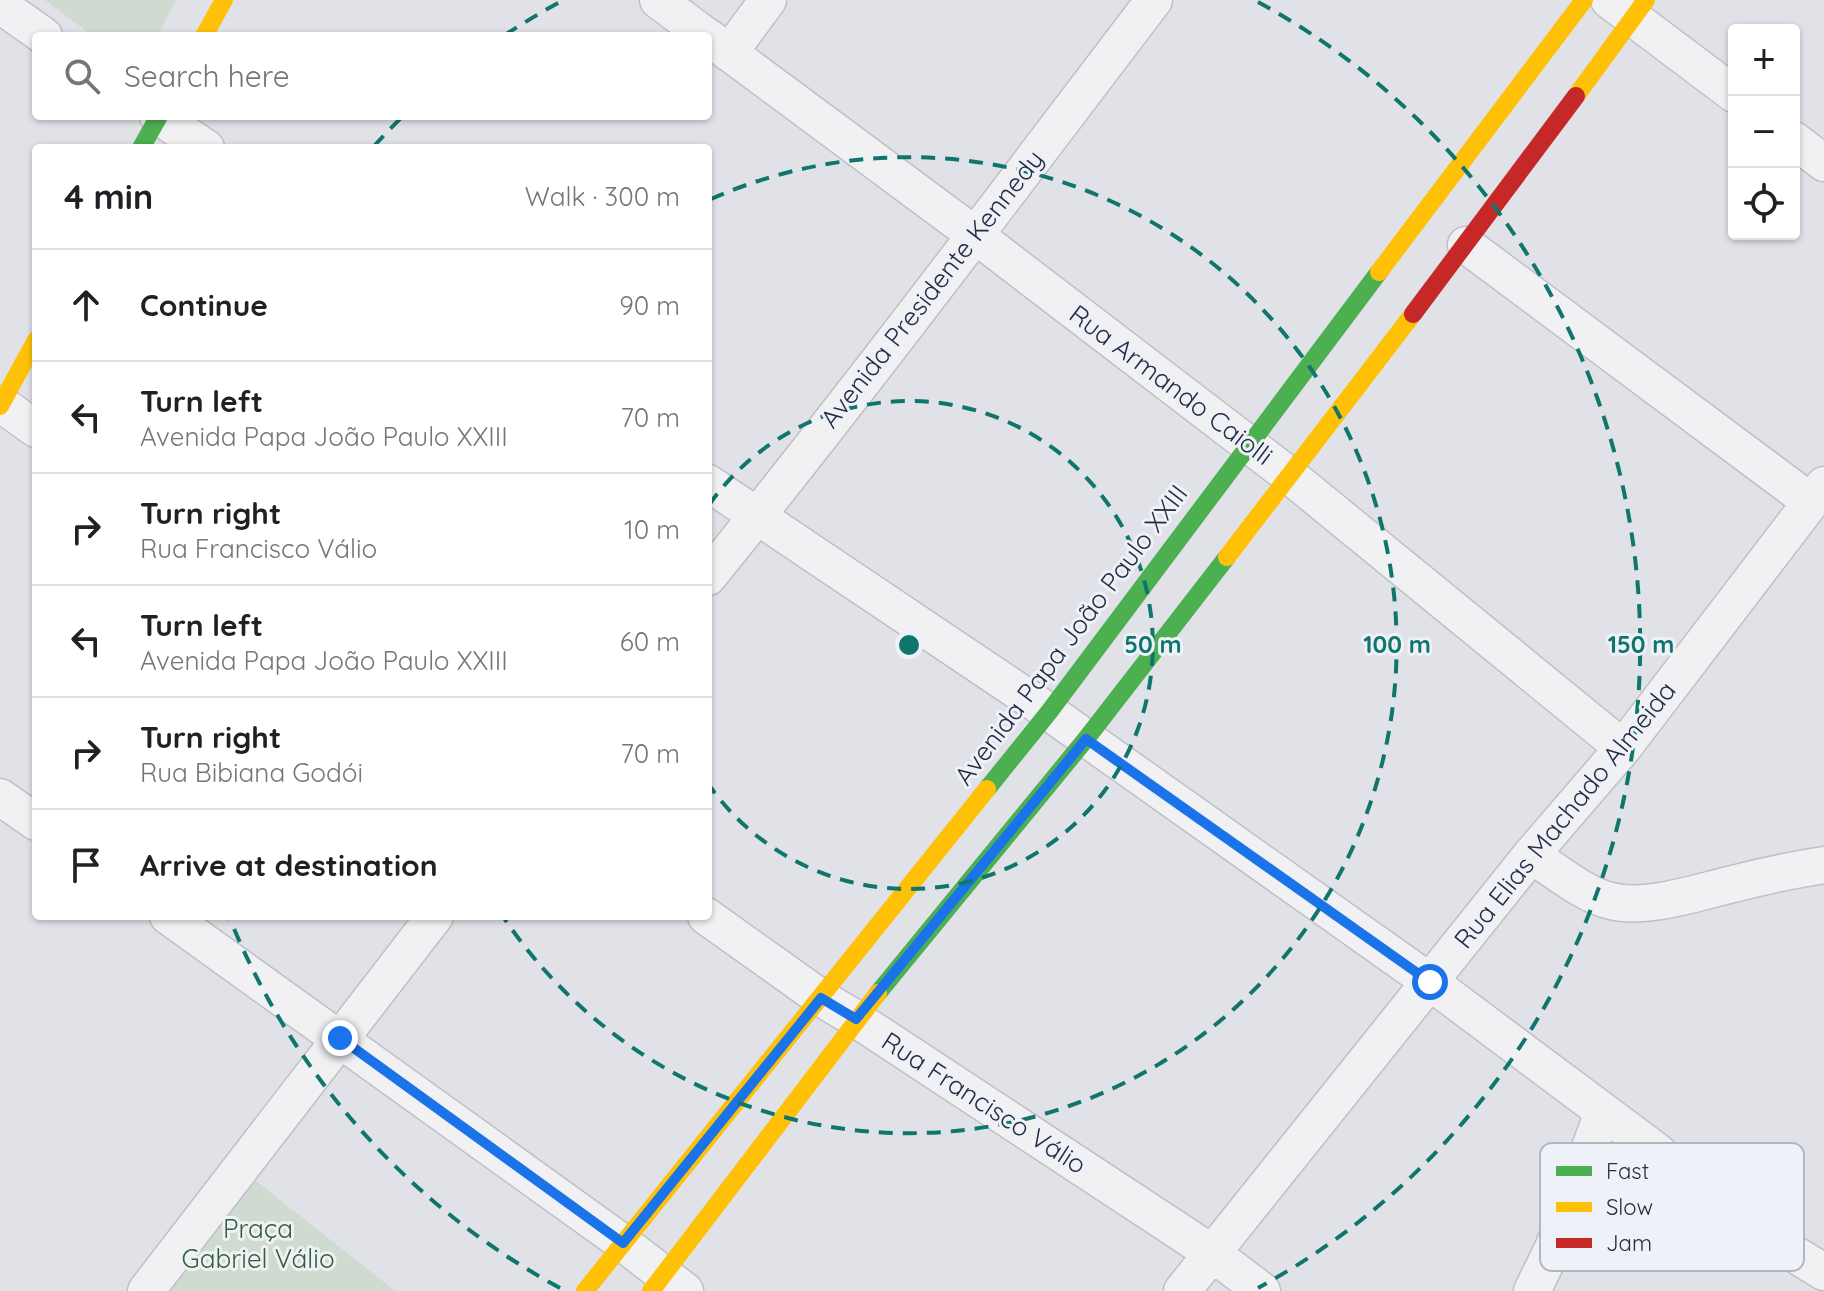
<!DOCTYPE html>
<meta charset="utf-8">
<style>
:root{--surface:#fff;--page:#f6f6f6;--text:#202124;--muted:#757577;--line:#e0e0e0}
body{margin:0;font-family:Quicksand,sans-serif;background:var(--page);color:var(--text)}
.controls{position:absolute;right:24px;top:24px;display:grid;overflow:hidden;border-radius:8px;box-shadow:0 2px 6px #0004}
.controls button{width:72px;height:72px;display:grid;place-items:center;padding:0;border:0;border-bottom:2px solid var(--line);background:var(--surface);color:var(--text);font:40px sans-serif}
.stop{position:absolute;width:24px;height:24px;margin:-18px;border:6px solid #1a73e8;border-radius:50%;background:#fff}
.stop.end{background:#1a73e8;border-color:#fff;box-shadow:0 2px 8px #0008}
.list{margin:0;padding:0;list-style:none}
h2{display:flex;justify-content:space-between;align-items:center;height:104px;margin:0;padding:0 32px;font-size:34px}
h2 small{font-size:26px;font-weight:400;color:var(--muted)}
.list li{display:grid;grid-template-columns:52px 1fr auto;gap:24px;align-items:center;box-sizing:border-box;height:112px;padding:0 32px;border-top:2px solid var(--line)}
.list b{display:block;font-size:30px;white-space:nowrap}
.list p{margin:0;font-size:26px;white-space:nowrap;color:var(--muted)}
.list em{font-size:26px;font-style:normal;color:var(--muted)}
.icon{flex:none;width:44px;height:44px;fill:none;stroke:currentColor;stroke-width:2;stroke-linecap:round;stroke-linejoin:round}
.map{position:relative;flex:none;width:1824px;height:1291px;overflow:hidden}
.search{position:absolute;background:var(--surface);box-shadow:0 2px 6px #0004;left:32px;top:32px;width:680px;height:88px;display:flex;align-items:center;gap:20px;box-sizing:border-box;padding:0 28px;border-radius:8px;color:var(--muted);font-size:30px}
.panel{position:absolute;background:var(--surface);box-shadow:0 2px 6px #0004;left:32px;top:144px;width:680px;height:776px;border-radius:8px}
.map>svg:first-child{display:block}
.green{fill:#cfdad1}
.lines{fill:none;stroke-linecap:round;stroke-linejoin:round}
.street-casing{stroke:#bfc0c5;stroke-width:39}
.street{stroke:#f1f1f3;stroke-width:36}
.fast{stroke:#4caf50;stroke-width:18}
.slow{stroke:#ffc107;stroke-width:18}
.jam{stroke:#c62828;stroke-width:18}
.route{stroke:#1a73e8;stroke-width:10}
.ring{fill:none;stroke:#0f766e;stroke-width:4;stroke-dasharray:14 10}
.labels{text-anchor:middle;stroke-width:6;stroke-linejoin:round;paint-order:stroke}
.street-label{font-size:26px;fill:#262c42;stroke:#eef1f7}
.park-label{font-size:26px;fill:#346031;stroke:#eef1f7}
.key{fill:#eef1f7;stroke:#b2b6c1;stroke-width:2}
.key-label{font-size:22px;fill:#262c42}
.centre{fill:#0f766e;stroke:#eef1f7;stroke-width:4}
.ring-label{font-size:24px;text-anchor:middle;font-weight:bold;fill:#0f766e;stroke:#eef1f7;stroke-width:6;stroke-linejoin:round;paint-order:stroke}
</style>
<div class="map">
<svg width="1824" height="1291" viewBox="0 0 1824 1291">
<rect width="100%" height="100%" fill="#e1e2e7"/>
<path class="green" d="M45,0H176L157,36H93Z
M250,1176L395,1291H159Z"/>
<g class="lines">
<defs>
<path id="street" d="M658,0L706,36
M1609,0L1734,94
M0,5L44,36
M708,37L975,235L1290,476L1623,748
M729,53L768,0
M158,116L206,148
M1794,140L1824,163
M1466,245L1811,502
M1,404L36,429
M708,483L1049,712L1430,982L1655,1150L1740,1221L1824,1272
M708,577C861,388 1007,193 1154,0
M0,797L36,822
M1531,855C1555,870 1584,895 1611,901C1647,910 1698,892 1733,884C1763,876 1793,870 1824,865
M168,916L623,1243L685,1291
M706,916L821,998L856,1019L1212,1253L1262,1291
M146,1291L435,916
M1182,1291L1531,855L1623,748L1824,485
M1532,1291L1554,1246L1603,1112"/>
</defs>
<use href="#street" class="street-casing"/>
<use href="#street" class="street"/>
<path class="fast" d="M141,148L159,116
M987,789L1049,712L1379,272
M878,993L1086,739L1227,557"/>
<path class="slow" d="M204,36L224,0
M1576,96L1646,0
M1379,272L1584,0
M0,406L36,340
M1227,557L1413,314
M585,1291L987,789
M651,1291L878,993"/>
<path class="jam" d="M1413,314L1576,96"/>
</g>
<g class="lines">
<path class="route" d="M340,1038L623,1243L821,998L856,1019L1086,739L1430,982"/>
</g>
<g class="ring">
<path d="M709 505A244 244 0 1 1 709 785"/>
<path d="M711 199A488 488 0 1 1 504 918"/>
<path d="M560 1288A732 732 0 0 1 230 919M374 146A732 732 0 0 1 401 118M505 35A732 732 0 0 1 560 2M1258 2A732 732 0 0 1 1258 1288"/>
</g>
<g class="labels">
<g class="street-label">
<text transform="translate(932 289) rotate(-52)" y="9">Avenida Presidente Kennedy</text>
<text transform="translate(1171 385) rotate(37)" y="9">Rua Armando Caiolli</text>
<text transform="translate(1071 635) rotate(-53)" y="9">Avenida Papa João Paulo XXIII</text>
<text transform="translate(1565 815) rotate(-51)" y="9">Rua Elias Machado Almeida</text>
<text transform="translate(984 1103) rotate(33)" y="9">Rua Francisco Válio</text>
</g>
<g class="park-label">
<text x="258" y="1238">Praça<tspan x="258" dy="30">Gabriel Válio</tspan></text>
</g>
</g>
<rect x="1540" y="1143" width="264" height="128" rx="12" class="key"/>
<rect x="1556" y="1166" width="36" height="10" fill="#4caf50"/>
<rect x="1556" y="1202" width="36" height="10" fill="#ffc107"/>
<rect x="1556" y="1238" width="36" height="10" fill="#c62828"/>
<g class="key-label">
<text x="1606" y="1179">Fast</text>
<text x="1606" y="1215">Slow</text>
<text x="1606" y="1251">Jam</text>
</g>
<circle cx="909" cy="645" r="12" class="centre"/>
<g class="ring-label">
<text x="1153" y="653">50 m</text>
<text x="1397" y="653">100 m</text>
<text x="1641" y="653">150 m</text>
</g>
</svg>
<div class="controls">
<button>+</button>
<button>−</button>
<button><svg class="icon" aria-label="locate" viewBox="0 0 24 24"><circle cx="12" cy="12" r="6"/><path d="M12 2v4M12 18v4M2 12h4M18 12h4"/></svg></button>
</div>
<div class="stop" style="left:1430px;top:982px"></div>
<div class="stop end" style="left:340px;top:1038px"></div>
<div class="search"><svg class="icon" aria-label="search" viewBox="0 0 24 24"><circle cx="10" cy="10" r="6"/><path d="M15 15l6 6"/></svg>Search here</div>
<section class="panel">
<h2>4 min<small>Walk · 300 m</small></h2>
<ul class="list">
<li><svg class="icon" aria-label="ahead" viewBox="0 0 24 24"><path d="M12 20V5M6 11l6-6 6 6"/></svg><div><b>Continue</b></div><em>90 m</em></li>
<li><svg class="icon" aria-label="left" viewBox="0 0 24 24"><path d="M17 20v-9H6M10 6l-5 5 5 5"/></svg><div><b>Turn left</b><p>Avenida Papa João Paulo XXIII</p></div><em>70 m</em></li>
<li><svg class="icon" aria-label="right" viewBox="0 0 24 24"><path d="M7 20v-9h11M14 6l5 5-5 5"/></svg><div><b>Turn right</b><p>Rua Francisco Válio</p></div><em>10 m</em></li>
<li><svg class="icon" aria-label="left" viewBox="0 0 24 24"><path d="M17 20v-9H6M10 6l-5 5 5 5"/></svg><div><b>Turn left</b><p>Avenida Papa João Paulo XXIII</p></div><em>60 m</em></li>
<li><svg class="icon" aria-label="right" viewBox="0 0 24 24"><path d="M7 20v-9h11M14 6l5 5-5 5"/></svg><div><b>Turn right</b><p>Rua Bibiana Godói</p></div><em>70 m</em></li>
<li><svg class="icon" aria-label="arrive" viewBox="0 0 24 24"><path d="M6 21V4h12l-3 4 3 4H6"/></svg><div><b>Arrive at destination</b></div></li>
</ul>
</section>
</div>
